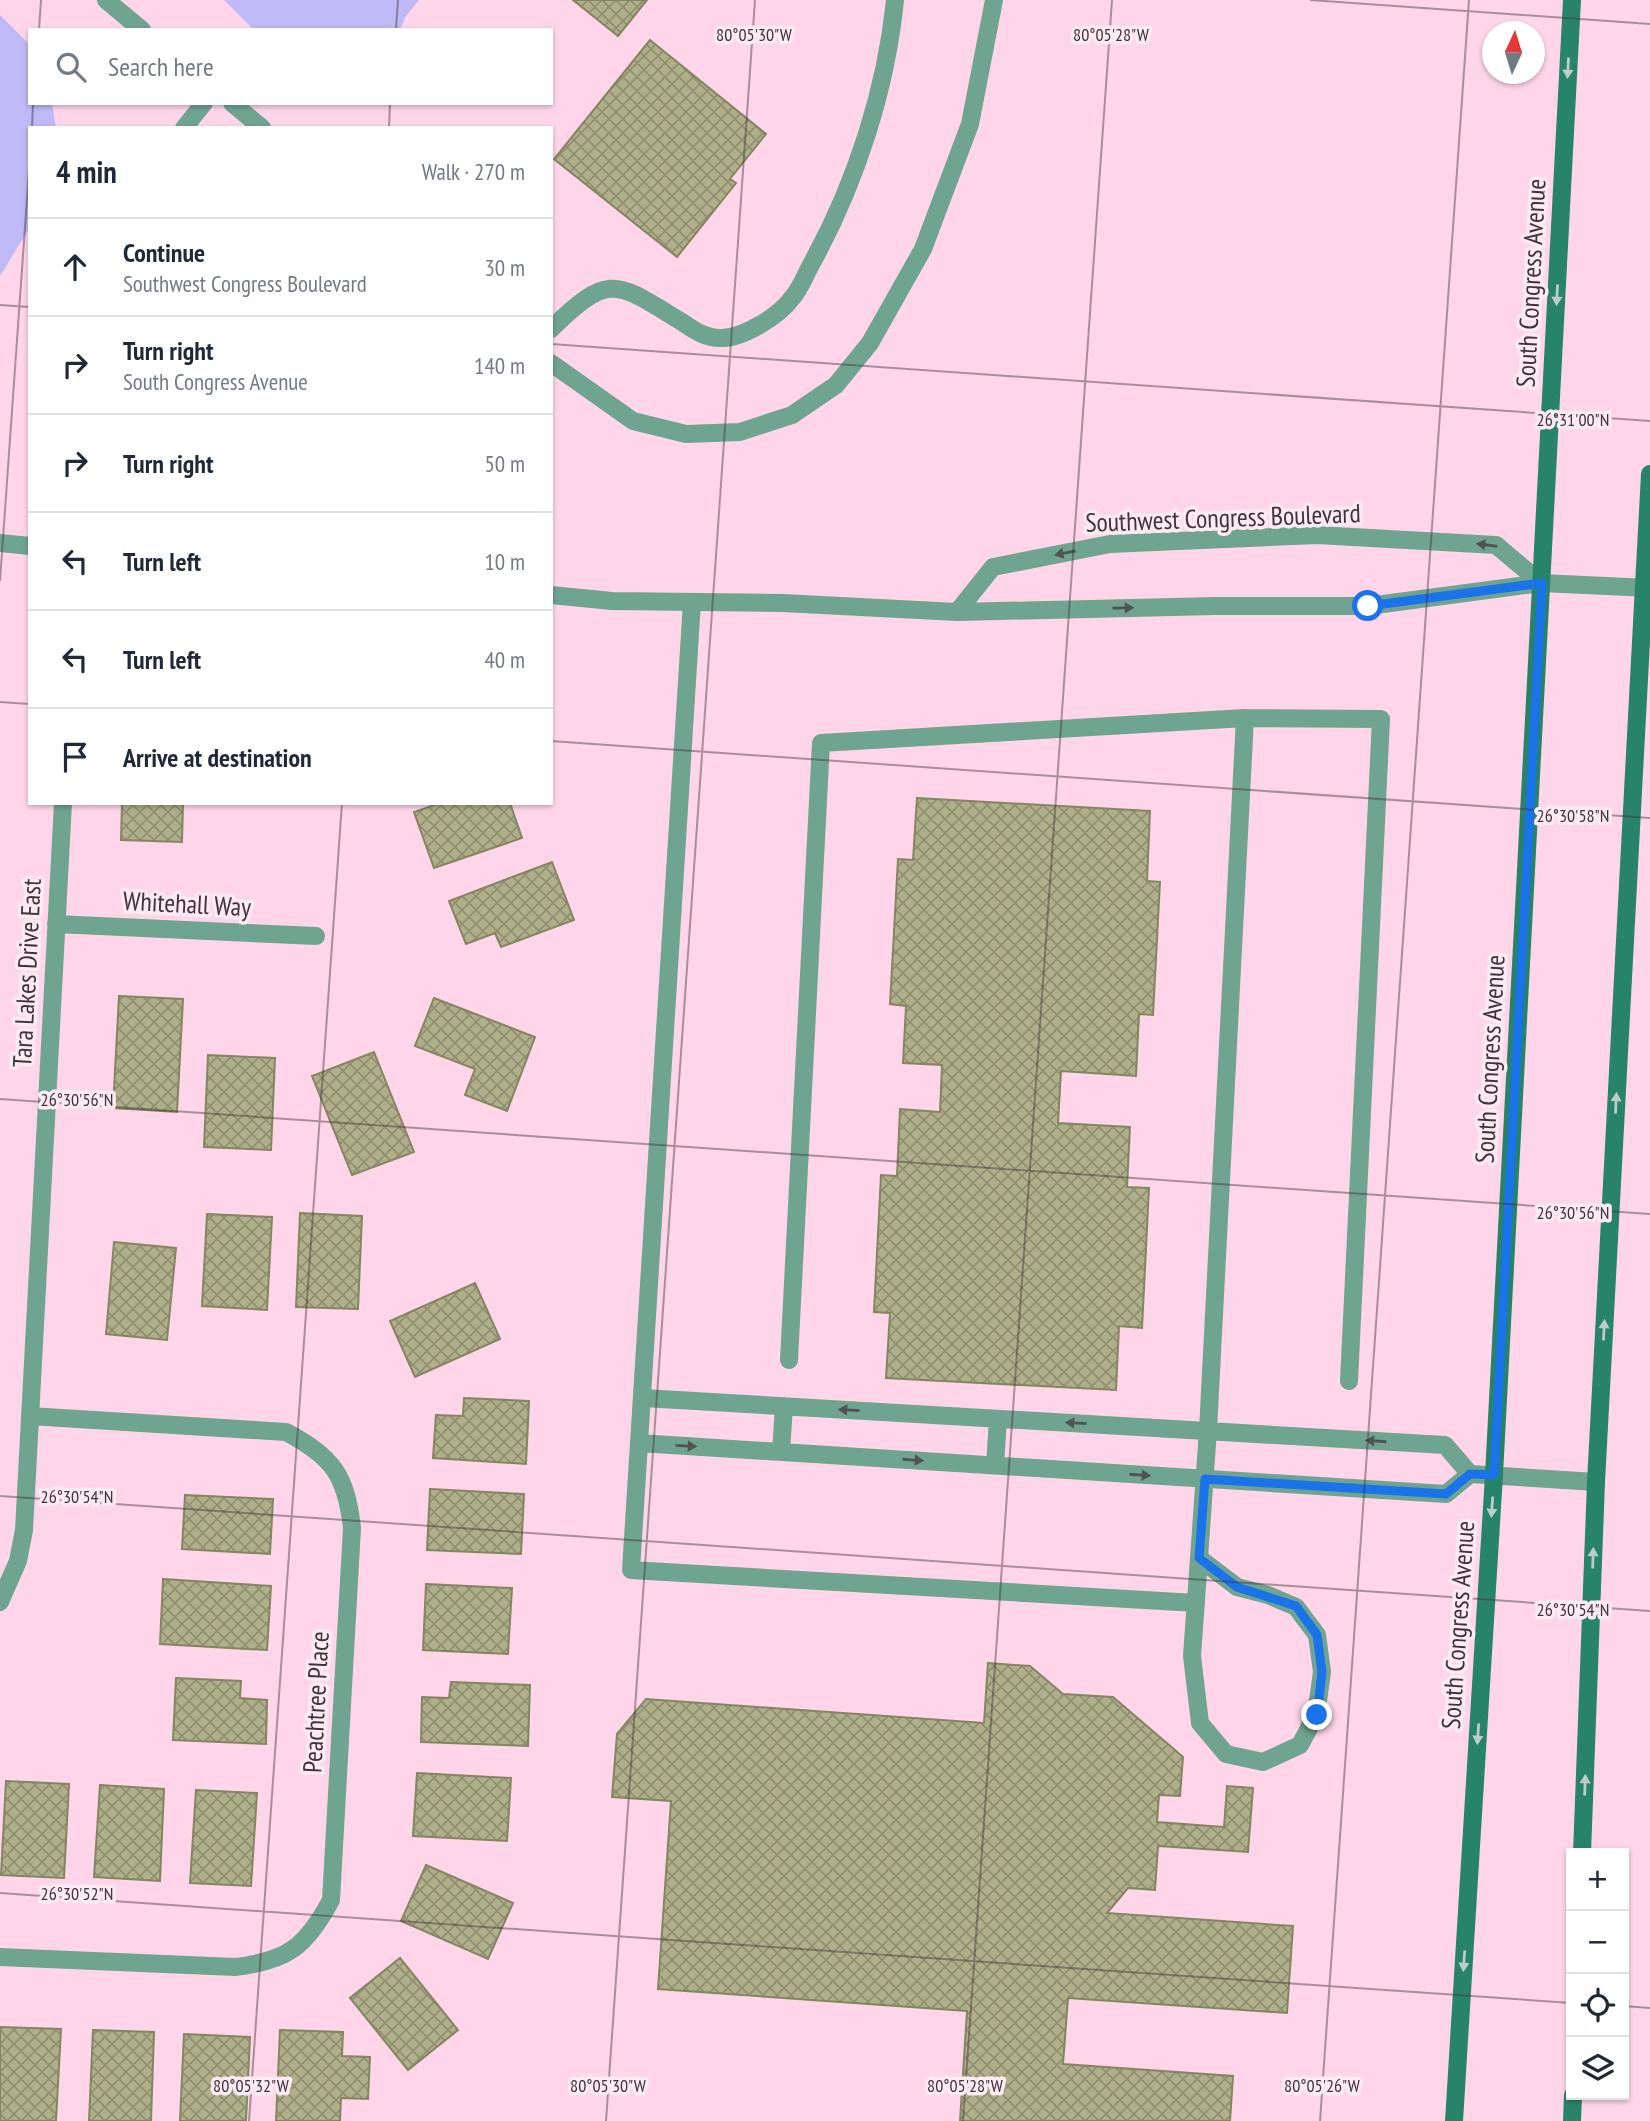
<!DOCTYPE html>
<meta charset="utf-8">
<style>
:root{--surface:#fff;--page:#f2f2f3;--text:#1f2937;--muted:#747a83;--line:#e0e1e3}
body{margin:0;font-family:"PT Sans Narrow",sans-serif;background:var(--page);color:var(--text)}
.controls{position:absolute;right:21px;bottom:21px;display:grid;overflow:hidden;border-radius:0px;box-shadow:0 2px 5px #0004}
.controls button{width:63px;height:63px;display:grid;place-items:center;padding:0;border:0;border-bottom:2px solid var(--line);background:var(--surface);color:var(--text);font:35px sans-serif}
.compass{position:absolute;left:1482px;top:21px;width:63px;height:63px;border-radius:50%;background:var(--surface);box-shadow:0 2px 5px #0004;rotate:4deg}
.stop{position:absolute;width:21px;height:21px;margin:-16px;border:5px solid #1a73e8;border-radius:50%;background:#fff}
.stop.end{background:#1a73e8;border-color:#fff;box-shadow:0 2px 7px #0008}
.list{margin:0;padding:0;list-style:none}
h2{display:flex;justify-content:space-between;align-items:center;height:91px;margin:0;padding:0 28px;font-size:30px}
h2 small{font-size:23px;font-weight:400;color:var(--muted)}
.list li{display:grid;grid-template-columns:46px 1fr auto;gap:21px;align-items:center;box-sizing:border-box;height:98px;padding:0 28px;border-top:2px solid var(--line)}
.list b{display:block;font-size:26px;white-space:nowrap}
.list p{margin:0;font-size:23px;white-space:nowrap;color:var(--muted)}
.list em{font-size:23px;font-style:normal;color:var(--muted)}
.icon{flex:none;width:38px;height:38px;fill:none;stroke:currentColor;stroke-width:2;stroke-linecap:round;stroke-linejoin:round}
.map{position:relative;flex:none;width:1650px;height:2121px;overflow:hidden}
.search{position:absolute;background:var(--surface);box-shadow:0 2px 5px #0004;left:28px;top:28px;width:525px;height:77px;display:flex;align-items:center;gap:18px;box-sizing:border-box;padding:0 24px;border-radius:0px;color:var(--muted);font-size:26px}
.panel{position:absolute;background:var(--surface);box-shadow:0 2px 5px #0004;left:28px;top:126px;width:525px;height:679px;border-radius:0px}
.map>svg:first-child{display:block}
.water{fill:#bfb9f5}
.building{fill:url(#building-cross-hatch);stroke:#848561;stroke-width:2}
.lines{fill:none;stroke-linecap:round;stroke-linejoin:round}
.lane{stroke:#6fa490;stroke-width:18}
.street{stroke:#6fa490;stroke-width:18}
.secondary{stroke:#288468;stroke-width:18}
.oneway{fill:#bcccc9}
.oneway2{fill:#505453}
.route{stroke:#1a73e8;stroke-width:9}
.ticks{fill:none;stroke:#423239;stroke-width:2;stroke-opacity:0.45}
.labels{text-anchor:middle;stroke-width:7;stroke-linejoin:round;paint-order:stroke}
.street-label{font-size:26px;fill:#423239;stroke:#fcebf2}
.ticks-label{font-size:18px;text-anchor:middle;fill:#423239;stroke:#fcebf2;stroke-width:7;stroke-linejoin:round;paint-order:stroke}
</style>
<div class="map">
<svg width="1650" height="2121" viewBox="0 0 1650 2121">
<defs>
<pattern id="building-cross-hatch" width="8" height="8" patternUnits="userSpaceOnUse" patternTransform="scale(1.75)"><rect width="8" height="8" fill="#afb08a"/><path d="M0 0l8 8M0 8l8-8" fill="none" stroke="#909072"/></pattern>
</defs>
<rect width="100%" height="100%" fill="#ffd6e9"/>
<path class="water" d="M224,0H419L406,16L400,30H254Z
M0,15L30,45V103H52L56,128H30V227L0,276Z"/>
<path class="building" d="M573,0H647L618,36Z
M650,40L766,134L730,179L736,183L677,257L554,159Z
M917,798L1150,811L1147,881L1160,882L1153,1015L1139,1014L1136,1076L1061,1071L1058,1123L1130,1127L1127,1187L1149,1188L1142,1328L1119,1326L1116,1390L886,1378L890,1313L874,1312L881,1175L897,1176L900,1109L940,1112L942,1065L903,1063L906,1006L890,1004L898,859L913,860Z
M122,803H183L182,842L121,840Z
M440,803H510L522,838L434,868L414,812Z
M552,862L574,920L501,947L495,933L466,944L449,901Z
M119,996L183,999L177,1112L113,1108Z
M434,998L535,1037L507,1111L465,1095L475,1069L415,1046Z
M374,1052L414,1152L352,1175L312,1076Z
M208,1055L275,1058L271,1150L204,1147Z
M300,1213L362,1216L358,1309L296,1307Z
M207,1214L272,1217L267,1310L202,1306Z
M114,1242L176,1248L167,1340L106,1334Z
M475,1283L500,1339L415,1377L390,1321Z
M464,1398L529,1401L526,1464L433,1458L436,1415L463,1416Z
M430,1489L524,1494L521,1554L427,1550Z
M185,1495L273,1499L270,1554L182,1549Z
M163,1579L271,1586L267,1650L160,1644Z
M426,1584L512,1588L508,1654L423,1650Z
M988,1663L1030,1666L1063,1694L1113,1697L1183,1757L1180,1796L1159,1795L1157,1822L1224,1827L1227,1786L1253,1788L1248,1852L1158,1846L1155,1890L1128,1888L1107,1913L1293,1926L1287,2013L1068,1998L1063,2064L1233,2076L1230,2121H960L967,2011L658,1989L671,1801L612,1797L617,1734L646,1699L984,1723Z
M176,1678L241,1681L240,1698L267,1700L266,1744L173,1740Z
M451,1682L530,1685L528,1746L421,1742L422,1697L449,1698Z
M417,1773L511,1778L507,1841L413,1836Z
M6,1781L69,1784L64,1878L1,1875Z
M100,1785L164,1789L160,1881L94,1877Z
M196,1790L257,1793L251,1886L190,1883Z
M426,1865L513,1903L488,1959L401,1921Z
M400,1958L458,2030L408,2070L350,1998Z
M0,2027L61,2029L56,2121H0Z
M93,2030L154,2032L151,2121H89Z
M280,2030L343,2032L342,2056L370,2057L368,2099L341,2098L340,2121H276Z
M184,2034L250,2037L246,2121H180Z"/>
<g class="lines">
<path class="lane" d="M551,363L633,421L686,434L740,432L792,415L836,385L870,343L923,249L970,124L994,0
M692,602L639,1443L1446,1494L1470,1474
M1245,718L1381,719L1349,1381
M789,1360L821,743L1245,718L1208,1430L1199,1558L1192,1656L1200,1723L1226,1754L1263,1762L1300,1745L1316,1715L1322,1672L1317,1635L1296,1607L1268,1595L1237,1587L1199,1558
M643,1398L1445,1445L1470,1474L1596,1482
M639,1443L631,1570L1196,1603
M781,1452L784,1406
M995,1465L998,1419"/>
<path class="street" d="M106,0L142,30
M232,103L262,128
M184,128L204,103
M551,329C610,271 616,282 682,322C694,330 705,338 720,338C742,339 779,316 792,298C801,288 806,273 813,261C856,182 886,90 895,0
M0,543L30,546
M551,595L612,601L783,603L957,612L1215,606H1368L1541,583L1650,588
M957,612L993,567L1110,544L1317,535L1496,545L1541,583
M56,924L316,936
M0,1602L18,1561L24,1530L63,803
M0,1957L235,1967C287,1961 306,1947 331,1900L352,1528C346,1475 333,1457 286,1432L30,1416"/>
<path class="secondary" d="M1582,1853L1596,1482L1650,474
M1454,2121L1494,1475L1572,0
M1572,2121L1573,2095"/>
</g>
<defs><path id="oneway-solid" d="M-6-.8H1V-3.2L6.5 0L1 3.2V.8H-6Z" transform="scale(1.75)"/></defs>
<g class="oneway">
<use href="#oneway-solid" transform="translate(1568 68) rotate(93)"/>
<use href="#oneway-solid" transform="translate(1557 295) rotate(93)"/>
<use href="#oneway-solid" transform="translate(1616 1103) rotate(-87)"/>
<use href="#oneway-solid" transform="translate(1604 1330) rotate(-87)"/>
<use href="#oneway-solid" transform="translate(1492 1507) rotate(94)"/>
<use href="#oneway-solid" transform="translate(1593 1558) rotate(-88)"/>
<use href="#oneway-solid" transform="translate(1478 1734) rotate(94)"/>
<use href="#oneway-solid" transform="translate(1585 1785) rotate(-88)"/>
<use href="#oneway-solid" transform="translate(1464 1961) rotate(94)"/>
</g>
<g class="oneway2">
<use href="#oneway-solid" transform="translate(1487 545) rotate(-172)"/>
<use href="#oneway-solid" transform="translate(1065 553) rotate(169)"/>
<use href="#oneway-solid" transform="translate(1123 608) rotate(-1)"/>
<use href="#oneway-solid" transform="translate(849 1410) rotate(-177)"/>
<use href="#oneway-solid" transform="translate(1076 1423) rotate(-177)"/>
<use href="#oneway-solid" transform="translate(1376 1441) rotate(-176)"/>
<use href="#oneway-solid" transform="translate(686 1446) rotate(3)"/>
<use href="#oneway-solid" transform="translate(913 1460) rotate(4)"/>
<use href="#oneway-solid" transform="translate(1140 1475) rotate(4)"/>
</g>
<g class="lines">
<path class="route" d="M1317,1715L1322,1672L1317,1635L1296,1606L1237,1587L1199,1558L1205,1479L1446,1494L1470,1474L1494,1475L1542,583L1368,606"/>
</g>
<path class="ticks" d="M1310,0L1650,24M39,30L41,0M396,30L398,0M32,128L33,103M389,128L390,103M0,305L30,307M551,344L1650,421M0,581L30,156M0,702L30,704M551,741L1650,818M0,1099L1650,1214M0,1496L1650,1611M0,1893L1571,2003M1624,2006L1650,2008M249,2121L342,803M606,2121L755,0M963,2121L1112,0M1320,2121L1469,0"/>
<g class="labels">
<g class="street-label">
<text transform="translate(1531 283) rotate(-87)" y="9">South Congress Avenue</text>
<text transform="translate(1223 518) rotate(-2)" y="9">Southwest Congress Boulevard</text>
<text transform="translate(187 904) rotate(3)" y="9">Whitehall Way</text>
<text transform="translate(27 973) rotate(-87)" y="9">Tara Lakes Drive East</text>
<text transform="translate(1490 1059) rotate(-87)" y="9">South Congress Avenue</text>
<text transform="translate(1458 1625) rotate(-86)" y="9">South Congress Avenue</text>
<text transform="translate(316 1702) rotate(-87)" y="9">Peachtree Place</text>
</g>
</g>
<g class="ticks-label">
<text x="754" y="41">80°05'30"W</text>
<text x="1111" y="41">80°05'28"W</text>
<text x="1573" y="426">26°31'00"N</text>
<text x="1573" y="822">26°30'58"N</text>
<text x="77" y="1106">26°30'56"N</text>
<text x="1573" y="1219">26°30'56"N</text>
<text x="77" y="1503">26°30'54"N</text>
<text x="1573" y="1616">26°30'54"N</text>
<text x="77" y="1900">26°30'52"N</text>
<text x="251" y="2092">80°05'32"W</text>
<text x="608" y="2092">80°05'30"W</text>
<text x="965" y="2092">80°05'28"W</text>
<text x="1322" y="2092">80°05'26"W</text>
</g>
</svg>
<div class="controls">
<button>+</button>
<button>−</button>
<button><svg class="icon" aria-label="locate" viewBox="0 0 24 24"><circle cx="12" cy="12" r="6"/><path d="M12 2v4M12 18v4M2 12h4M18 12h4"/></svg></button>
<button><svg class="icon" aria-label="layers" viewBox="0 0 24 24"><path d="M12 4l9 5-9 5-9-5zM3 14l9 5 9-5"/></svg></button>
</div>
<svg class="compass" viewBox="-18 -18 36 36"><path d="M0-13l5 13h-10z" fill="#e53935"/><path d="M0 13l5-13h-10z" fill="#747a83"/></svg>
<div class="stop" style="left:1368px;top:606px"></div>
<div class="stop end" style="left:1317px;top:1715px"></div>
<div class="search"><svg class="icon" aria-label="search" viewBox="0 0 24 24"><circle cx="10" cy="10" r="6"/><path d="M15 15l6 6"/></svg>Search here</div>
<section class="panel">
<h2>4 min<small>Walk · 270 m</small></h2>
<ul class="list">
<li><svg class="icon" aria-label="ahead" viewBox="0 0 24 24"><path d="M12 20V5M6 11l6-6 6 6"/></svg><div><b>Continue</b><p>Southwest Congress Boulevard</p></div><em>30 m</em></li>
<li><svg class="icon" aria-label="right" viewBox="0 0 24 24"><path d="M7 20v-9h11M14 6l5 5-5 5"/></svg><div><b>Turn right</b><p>South Congress Avenue</p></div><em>140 m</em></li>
<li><svg class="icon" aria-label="right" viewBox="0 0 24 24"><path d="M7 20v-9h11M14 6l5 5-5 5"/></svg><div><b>Turn right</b></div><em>50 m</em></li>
<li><svg class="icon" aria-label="left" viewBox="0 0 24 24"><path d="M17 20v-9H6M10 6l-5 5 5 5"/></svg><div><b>Turn left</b></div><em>10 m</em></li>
<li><svg class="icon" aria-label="left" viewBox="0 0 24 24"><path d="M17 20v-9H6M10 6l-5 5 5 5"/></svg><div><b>Turn left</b></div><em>40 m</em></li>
<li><svg class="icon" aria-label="arrive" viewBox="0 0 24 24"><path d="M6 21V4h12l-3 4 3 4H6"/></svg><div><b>Arrive at destination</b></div></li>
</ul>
</section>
</div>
